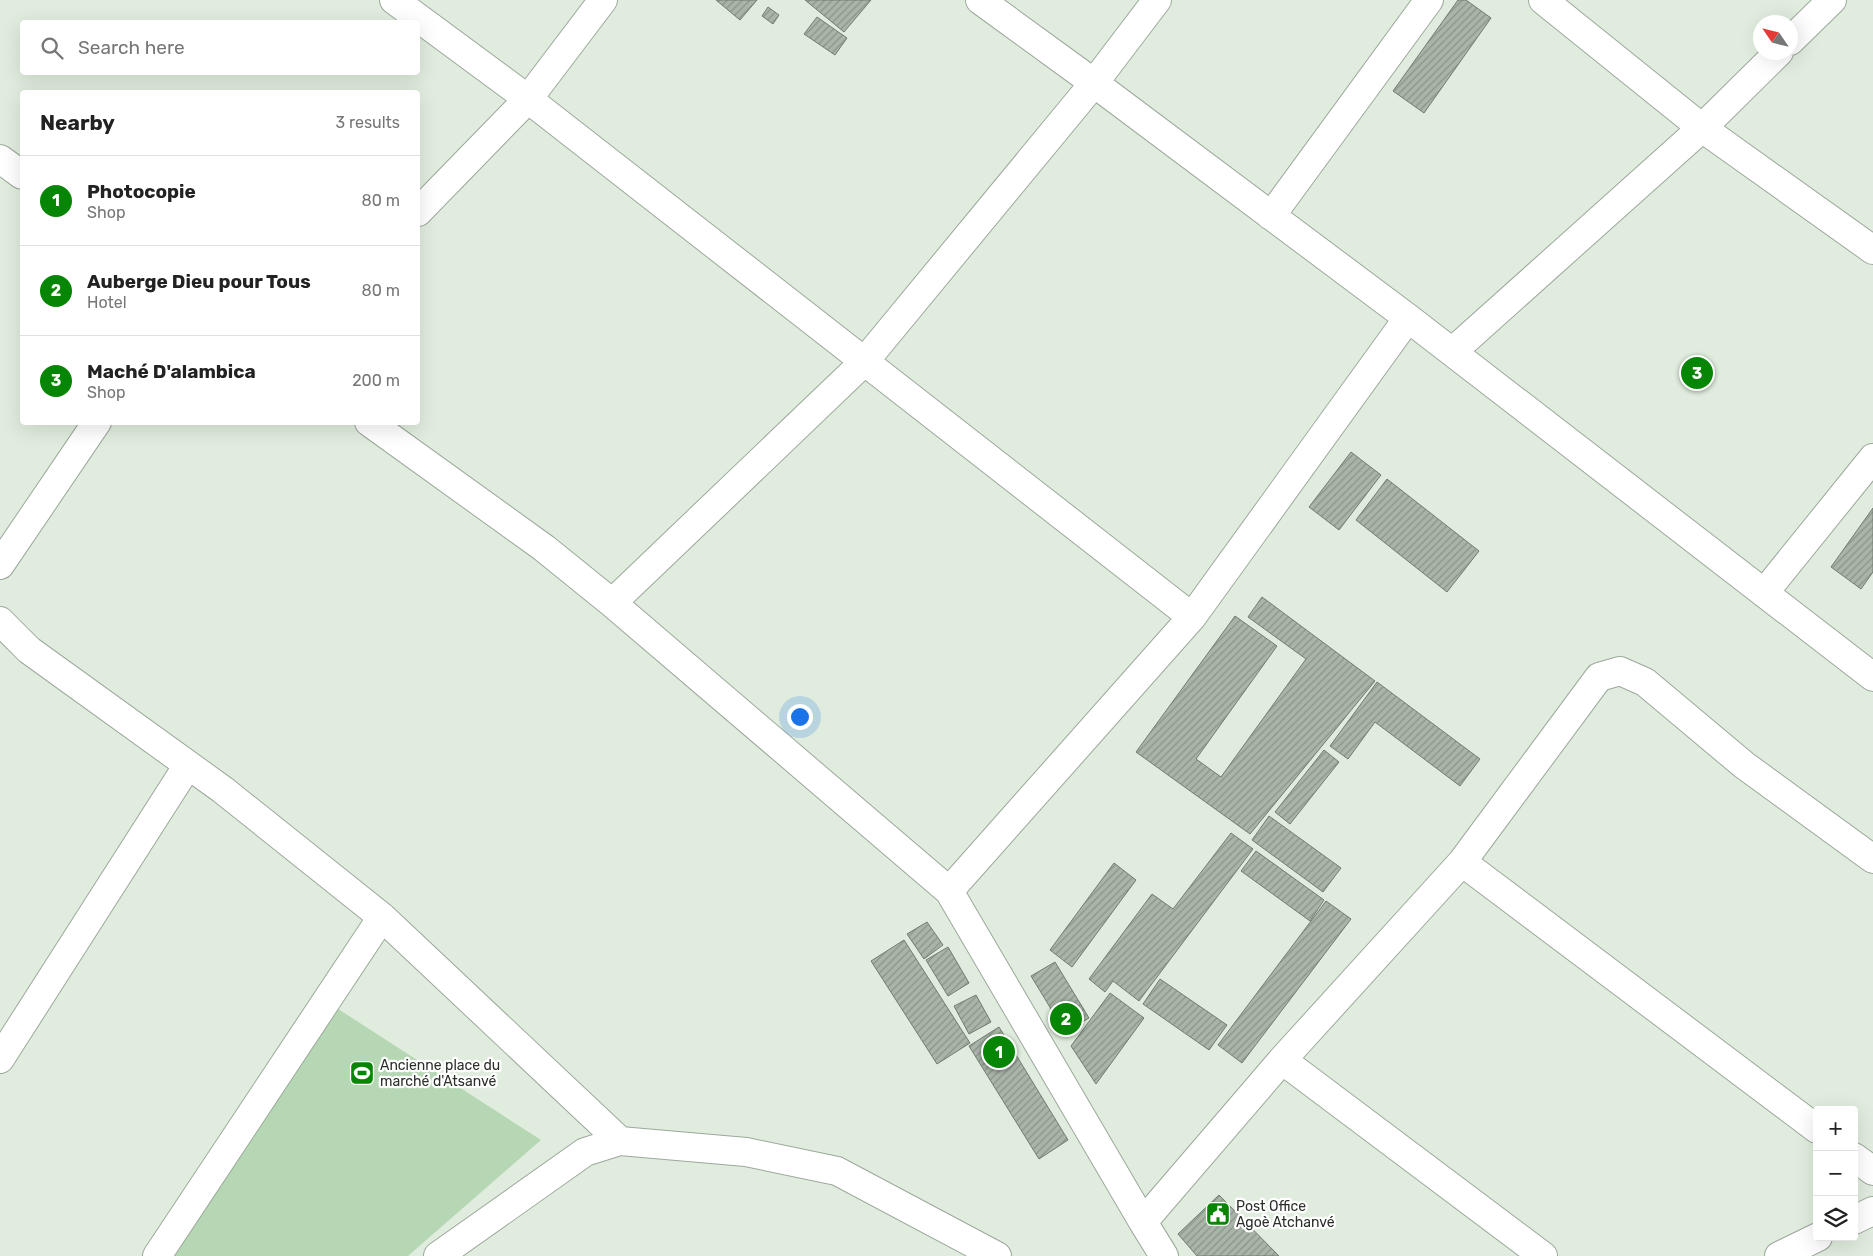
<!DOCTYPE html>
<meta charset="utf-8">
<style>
:root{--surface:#fff;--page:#f6f6f6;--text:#222;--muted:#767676;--line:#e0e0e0;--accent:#078504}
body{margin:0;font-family:Rubik,sans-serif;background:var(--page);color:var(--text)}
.controls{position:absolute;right:15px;bottom:15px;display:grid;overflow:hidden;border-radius:5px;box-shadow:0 5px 20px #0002}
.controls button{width:45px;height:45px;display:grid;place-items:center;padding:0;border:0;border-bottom:1px solid var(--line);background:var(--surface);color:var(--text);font:25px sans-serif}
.compass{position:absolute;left:1753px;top:15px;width:45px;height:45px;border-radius:50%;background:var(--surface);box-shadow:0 5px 20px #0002;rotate:305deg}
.you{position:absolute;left:799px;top:716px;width:18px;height:18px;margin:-12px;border:4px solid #fff;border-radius:50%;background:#1a73e8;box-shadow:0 0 0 8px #1a73e833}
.badge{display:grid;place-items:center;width:32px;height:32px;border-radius:50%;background:var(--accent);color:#fff;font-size:16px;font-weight:700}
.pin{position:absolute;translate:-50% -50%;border:2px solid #fff;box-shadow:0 1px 5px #0006}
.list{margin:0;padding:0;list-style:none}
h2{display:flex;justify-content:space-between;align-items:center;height:65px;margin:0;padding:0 20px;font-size:21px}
h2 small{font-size:16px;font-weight:400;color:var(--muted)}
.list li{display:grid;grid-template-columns:32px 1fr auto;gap:15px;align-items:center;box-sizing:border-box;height:90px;padding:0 20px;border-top:1px solid var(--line)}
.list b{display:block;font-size:19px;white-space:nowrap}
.list p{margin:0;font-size:16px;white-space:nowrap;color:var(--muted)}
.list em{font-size:16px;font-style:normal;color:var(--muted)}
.icon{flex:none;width:28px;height:28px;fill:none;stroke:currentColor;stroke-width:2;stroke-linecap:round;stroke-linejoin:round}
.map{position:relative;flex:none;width:1873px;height:1256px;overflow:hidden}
.search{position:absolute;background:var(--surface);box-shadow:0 5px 20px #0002;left:20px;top:20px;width:400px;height:55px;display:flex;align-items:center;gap:12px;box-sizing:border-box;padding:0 18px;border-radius:5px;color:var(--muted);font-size:19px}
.panel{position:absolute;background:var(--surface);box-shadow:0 5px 20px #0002;left:20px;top:90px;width:400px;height:335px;border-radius:5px}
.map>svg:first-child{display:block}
.pitch{fill:#b6d7b3}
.building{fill:url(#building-hatch);stroke:#717c6f}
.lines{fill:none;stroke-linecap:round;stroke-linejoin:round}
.minor-casing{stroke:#9ca89b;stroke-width:30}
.minor{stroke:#fff;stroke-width:28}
.labels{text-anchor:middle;stroke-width:4.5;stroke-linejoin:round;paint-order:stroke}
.poi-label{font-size:14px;fill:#2b2f2a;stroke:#fff;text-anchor:start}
</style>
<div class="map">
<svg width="1873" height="1256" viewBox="0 0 1873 1256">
<defs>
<pattern id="building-hatch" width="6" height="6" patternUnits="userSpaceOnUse" patternTransform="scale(1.25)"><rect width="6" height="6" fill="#a9b5a8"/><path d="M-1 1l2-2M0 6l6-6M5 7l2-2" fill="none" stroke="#8a9489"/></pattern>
</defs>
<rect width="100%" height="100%" fill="#e0edde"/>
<path class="pitch" d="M332,1005L541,1140L408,1256H170Z"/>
<path class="building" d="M716,0H757L740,20Z
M805,0H871L844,32Z
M1458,0H1466L1491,18L1424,113L1393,91Z
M768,7L779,15L773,24L762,16Z
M817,17L847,38L835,55L804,34Z
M1351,452L1381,475L1339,530L1309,507Z
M1387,479L1479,551L1447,592L1356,520Z
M1873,508V572L1861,589L1831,567Z
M1262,597L1375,681L1250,834L1136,752L1235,616L1277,646L1196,759L1221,777L1306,659L1248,617Z
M1377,682L1480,759L1460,786L1375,722L1348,759L1330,746Z
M1324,750L1339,762L1290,824L1275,812Z
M1269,816L1341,868L1323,892L1252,840Z
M1231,833L1253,849L1139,1001L1113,981L1105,992L1089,979L1152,894L1173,909Z
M1256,851L1324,900L1310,921L1241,871Z
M1114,863L1136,880L1072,967L1050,950Z
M1326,901L1351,919L1242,1063L1218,1045Z
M927,922L943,945L924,959L907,934Z
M904,940L970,1043L937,1064L871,961Z
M948,947L969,983L948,996L926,960Z
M1055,962L1089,1018L1065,1032L1031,976Z
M1160,979L1227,1025L1209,1050L1143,1004Z
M1110,993L1144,1018L1096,1084L1071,1046Z
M976,995L991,1022L969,1034L954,1006Z
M999,1027L1068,1140L1039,1159L969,1046Z
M1219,1195L1279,1256H1197L1178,1234Z"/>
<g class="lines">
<defs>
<path id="minor" d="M394,0L528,99L1192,617
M980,0L1094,83L1408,318L1873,677
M1543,0L1702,128L1873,250
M1790,41L1832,0
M0,159L22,175
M418,212L528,99L603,0
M1271,216L1429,0
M1452,352L1702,128L1779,52
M369,422L544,548L612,603L949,891L1143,1222L1164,1256
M0,565L97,422
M1764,593L1873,458
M612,603L864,362L1094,83L1157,0
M0,621L29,650L223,790L382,917L620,1141
M1462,862L1817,1129
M949,891L1192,617L1408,318
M0,1059L188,765
M1282,1060L1543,1256
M1854,1157L1873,1171
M1854,1220L1873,1211
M1143,1222L1282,1060L1462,862L1599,677L1620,671L1645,682L1744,765L1873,859
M157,1256L382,917
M438,1256L585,1152L620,1141L746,1152L837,1171L997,1256
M1779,1256L1818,1237"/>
</defs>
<use href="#minor" class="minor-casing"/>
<use href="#minor" class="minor"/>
</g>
<defs>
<symbol id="stadium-square" viewBox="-11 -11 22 22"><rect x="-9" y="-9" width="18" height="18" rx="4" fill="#078504" stroke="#fff"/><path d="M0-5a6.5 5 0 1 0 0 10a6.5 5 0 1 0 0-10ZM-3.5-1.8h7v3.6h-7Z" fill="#fff"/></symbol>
<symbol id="civic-square" viewBox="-11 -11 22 22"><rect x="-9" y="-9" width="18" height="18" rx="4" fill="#078504" stroke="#fff"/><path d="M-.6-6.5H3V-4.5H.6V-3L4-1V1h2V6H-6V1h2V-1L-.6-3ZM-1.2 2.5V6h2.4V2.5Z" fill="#fff"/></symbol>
</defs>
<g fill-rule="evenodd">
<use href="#stadium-square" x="348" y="1059" width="28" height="28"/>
<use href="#civic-square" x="1204" y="1200" width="28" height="28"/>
</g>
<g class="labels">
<g class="poi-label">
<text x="380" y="1070">Ancienne place du<tspan x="380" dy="16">marché d'Atsanvé</tspan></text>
<text x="1236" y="1211">Post Office<tspan x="1236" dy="16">Agoè Atchanvé</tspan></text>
</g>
</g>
</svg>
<div class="controls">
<button>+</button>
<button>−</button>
<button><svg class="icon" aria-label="layers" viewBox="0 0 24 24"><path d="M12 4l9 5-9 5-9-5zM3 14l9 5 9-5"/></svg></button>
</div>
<svg class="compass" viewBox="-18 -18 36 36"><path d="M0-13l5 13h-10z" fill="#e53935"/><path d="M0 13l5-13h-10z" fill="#767676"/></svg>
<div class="you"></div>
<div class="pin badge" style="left:999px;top:1052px">1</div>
<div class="pin badge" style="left:1066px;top:1019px">2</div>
<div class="pin badge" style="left:1697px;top:373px">3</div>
<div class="search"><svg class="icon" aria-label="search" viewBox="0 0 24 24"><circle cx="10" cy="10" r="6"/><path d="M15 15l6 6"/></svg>Search here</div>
<section class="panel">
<h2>Nearby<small>3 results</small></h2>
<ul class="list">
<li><span class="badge">1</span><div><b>Photocopie</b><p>Shop</p></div><em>80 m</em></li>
<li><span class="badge">2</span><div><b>Auberge Dieu pour Tous</b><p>Hotel</p></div><em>80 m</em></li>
<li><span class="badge">3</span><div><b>Maché D'alambica</b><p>Shop</p></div><em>200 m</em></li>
</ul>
</section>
</div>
